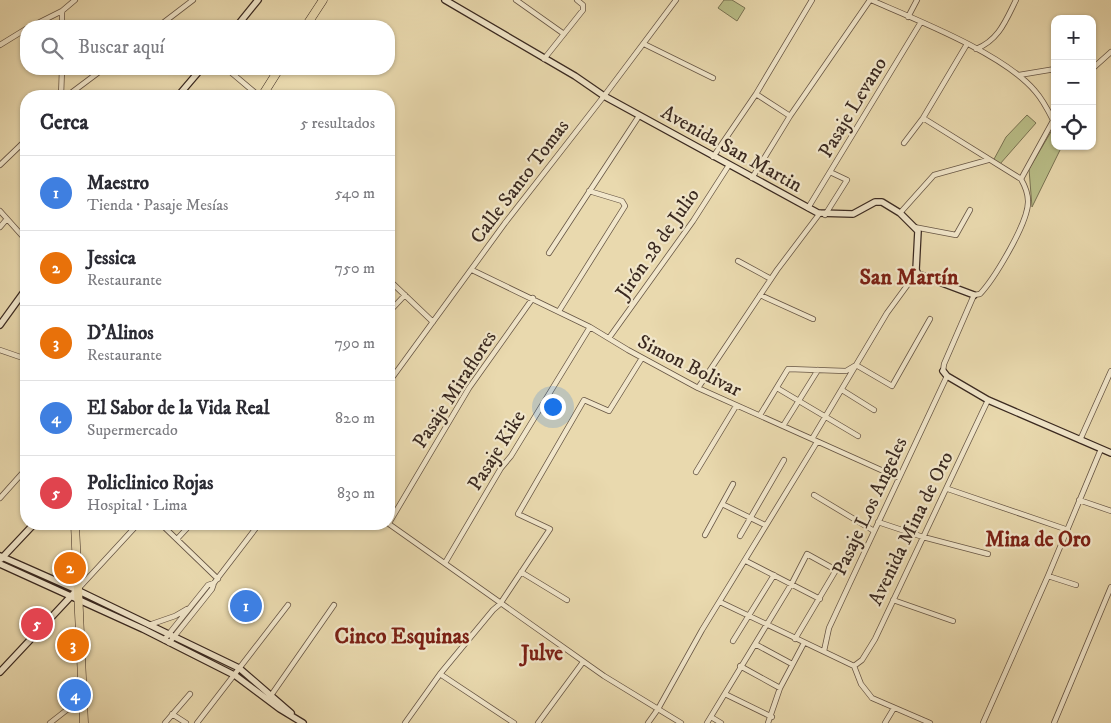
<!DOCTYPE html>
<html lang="es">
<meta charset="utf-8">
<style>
:root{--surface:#fff;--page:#f7f7f7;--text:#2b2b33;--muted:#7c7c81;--line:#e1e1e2;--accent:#8f2418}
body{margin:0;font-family:"IM FELL DW Pica",serif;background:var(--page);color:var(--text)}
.controls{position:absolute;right:15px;top:15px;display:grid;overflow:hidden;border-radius:10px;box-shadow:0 1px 4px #0004}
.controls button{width:45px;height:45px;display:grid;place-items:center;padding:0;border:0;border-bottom:1px solid var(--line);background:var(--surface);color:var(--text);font:25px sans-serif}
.you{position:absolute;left:552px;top:406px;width:18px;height:18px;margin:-12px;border:4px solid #fff;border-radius:50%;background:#1a73e8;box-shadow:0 0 0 8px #1a73e833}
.badge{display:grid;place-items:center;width:32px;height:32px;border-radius:50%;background:var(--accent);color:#fff;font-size:16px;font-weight:700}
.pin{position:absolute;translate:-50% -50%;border:2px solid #fff;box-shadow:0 1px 5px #0006}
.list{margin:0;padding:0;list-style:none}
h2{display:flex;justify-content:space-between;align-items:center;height:65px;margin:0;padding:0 20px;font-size:21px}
h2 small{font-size:16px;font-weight:400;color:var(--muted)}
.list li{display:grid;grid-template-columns:32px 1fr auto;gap:15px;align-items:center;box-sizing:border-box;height:75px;padding:0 20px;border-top:1px solid var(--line)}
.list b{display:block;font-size:19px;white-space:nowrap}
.list p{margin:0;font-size:16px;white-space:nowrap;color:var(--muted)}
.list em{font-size:16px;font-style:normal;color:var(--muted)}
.icon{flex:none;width:28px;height:28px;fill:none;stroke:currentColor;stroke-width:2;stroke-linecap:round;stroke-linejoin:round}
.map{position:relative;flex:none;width:1111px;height:723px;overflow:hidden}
.search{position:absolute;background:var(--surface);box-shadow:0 1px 4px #0004;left:20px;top:20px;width:375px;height:55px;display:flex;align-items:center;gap:12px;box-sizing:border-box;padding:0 18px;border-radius:20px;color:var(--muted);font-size:19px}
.panel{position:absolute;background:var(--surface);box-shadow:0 1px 4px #0004;left:20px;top:90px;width:375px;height:440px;border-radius:20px}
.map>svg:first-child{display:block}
.green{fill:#b9be88;stroke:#7a7454}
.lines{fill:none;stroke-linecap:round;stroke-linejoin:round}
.street-casing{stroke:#654;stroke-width:6}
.secondary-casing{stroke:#3a2920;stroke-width:8}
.highway-casing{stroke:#3a2920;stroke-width:9}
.street{stroke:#f1e6ca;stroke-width:4.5}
.secondary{stroke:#f1e6ca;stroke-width:5.5}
.highway{stroke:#e9d9ae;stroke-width:8}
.labels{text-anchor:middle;stroke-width:4.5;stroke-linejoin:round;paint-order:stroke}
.street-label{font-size:20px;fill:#3a2920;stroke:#f1e6ca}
.neighbourhood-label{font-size:21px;font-weight:bold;fill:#7a1f14;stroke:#f1e6ca}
.quarter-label{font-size:22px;font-weight:bold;fill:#7a1f14;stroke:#f1e6ca}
</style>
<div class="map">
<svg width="1111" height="723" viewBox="0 0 1111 723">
<rect width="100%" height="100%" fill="#e9d9ae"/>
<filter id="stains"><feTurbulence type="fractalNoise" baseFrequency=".004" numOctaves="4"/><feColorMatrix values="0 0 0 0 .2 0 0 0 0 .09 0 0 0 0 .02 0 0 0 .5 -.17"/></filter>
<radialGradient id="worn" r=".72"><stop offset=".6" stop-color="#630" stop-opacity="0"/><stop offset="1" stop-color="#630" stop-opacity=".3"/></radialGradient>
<path class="green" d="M724,0H732L745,8L737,21L718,8Z
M1027,115L1036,123L1000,164L993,161L1006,137Z
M1055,125V146H1062L1032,207L1029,169Z"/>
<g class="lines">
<defs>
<path id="street" d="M516,0L564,34
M871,0C917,20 1004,54 1035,91C1043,100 1048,110 1053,120
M908,17L917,0
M32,26L62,11L75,0
M62,26V11
M159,26L193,0
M644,44L713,78
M0,45L26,29
M976,49C999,40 1006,20 1016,0
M544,59L583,10V5L577,0
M227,69L259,96
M1092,69L1111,52
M1019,75L1055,69
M756,94L790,116
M61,96L62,69
M67,96L103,69
M923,118L1021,179C1025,186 1028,193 1028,201C1029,222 994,279 980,294L974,295L944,364L943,371
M904,143L923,118L967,44
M713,157L756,94L812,0
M0,165L26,140
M752,178L790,116L870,0
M1021,179L1054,119
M808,208L921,22
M0,211L26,240
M900,213L934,175L988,160
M825,215L847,180L830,172
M0,227L6,220
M914,227L956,235L970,210
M549,253L639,116
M738,261L771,279
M472,270L590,327L628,350L698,388L899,478
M389,280L433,322
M760,295L813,319
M559,311L625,206L622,201L589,191
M389,312L405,295
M609,338L693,221L729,165
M0,350L26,359
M389,382L505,223L604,96L676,0
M698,388L777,270L820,213
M777,388L858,436
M842,390L874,410
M760,415L788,369L846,371L856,365L887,313L917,272
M783,426L818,370
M812,439L856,365L892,386L930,319
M1080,440L1111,371
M696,472L736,406
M948,489L1068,530
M814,495L874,531
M0,498L26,469
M1079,500L1111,511
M722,504L733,484
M878,522L923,537L988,554
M389,523L469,388L533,298
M161,524L218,579
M389,524L604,676L681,723
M705,535L722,504L765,525
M740,536L784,460
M177,539L191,524
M746,561L820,599
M445,563L501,468L511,456L590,327
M521,572L567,600
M1048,576L1076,585
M78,589L138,524
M893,600L953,621
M720,602L854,666
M149,625L175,616L187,609
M164,640L208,585L214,583
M733,641L774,575
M169,643L212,589L214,583L259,524
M755,644L792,664
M824,651L829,628L849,585L947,376
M740,666L780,688
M854,666L862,660L875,639L988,400
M854,666L861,684L872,698L930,723
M440,674L514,723
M272,694L334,605
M725,694L772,717
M172,714L186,723
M711,717L721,723
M50,723L82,698
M165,723L190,694
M197,723L288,605
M405,723L440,674L493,610L500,604L550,529L518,514L584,400L609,411L642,358
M538,723L583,662
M648,723L658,709L702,630L817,442
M707,723L792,583L807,554L836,570L795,639
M768,723L780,688L804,643
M885,723L894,708
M983,723L1048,576L1101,449
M1054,723L1111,587"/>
<path id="secondary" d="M445,0L575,76L604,96L818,213L853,214L875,202H882L900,213L918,231L916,270L918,274L974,295
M237,26L258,0
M178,96L201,69
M0,325L26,289
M943,371L947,376L988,400L1111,453
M0,556L77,590L239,668L291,713
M1,559L34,524
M0,564L143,629L236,676L280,709L303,723
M0,672L74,593"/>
<path id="highway" d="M306,26L323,0
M262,96L279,69
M75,524L84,723"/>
</defs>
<use href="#street" class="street-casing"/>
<use href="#secondary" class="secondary-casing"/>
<use href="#highway" class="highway-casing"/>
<use href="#street" class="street"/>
<use href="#secondary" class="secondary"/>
<use href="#highway" class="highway"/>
</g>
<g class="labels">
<g class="street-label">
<text transform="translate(852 107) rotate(-59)" y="7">Pasaje Levano</text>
<text transform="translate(732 148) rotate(29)" y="7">Avenida San Martin</text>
<text transform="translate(519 181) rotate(-53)" y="7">Calle Santo Tomas</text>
<text transform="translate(657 243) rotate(-55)" y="7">Jirón 28 de Julio</text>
<text transform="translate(690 365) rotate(27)" y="7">Simon Bolivar</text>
<text transform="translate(454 389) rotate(-57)" y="7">Pasaje Miraflores</text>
<text transform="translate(496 450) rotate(-58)" y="7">Pasaje Kike</text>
<text transform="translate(869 506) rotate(-65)" y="7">Pasaje Los Angeles</text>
<text transform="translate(910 528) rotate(-64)" y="7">Avenida Mina de Oro</text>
</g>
<g class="neighbourhood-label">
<text x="1038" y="546">Mina de Oro</text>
<text x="542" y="660">Julve</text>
</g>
<g class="quarter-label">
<text x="909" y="284">San Martín</text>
<text x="402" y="643">Cinco Esquinas</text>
</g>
</g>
<rect width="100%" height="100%" filter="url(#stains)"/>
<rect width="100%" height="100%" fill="url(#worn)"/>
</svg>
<div class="controls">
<button>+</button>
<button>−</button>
<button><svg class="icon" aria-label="locate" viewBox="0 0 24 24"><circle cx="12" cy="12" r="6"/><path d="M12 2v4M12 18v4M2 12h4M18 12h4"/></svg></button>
</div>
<div class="you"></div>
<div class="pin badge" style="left:246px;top:606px;background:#3f7fe0">1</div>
<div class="pin badge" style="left:70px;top:568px;background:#e8710a">2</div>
<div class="pin badge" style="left:73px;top:645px;background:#e8710a">3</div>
<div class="pin badge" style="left:75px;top:695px;background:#3f7fe0">4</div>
<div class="pin badge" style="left:37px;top:624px;background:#e0444e">5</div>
<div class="search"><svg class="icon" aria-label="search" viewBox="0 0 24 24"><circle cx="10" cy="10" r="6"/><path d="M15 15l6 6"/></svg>Buscar aquí</div>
<section class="panel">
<h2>Cerca<small>5 resultados</small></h2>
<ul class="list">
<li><span class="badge" style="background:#3f7fe0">1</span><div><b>Maestro</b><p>Tienda · Pasaje Mesías</p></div><em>540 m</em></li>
<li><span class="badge" style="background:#e8710a">2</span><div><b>Jessica</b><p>Restaurante</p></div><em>750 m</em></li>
<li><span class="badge" style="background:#e8710a">3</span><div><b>D'Alinos</b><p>Restaurante</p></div><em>790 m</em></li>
<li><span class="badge" style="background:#3f7fe0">4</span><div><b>El Sabor de la Vida Real</b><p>Supermercado</p></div><em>820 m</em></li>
<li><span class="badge" style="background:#e0444e">5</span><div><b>Policlinico Rojas</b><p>Hospital · Lima</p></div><em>830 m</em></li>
</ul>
</section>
</div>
